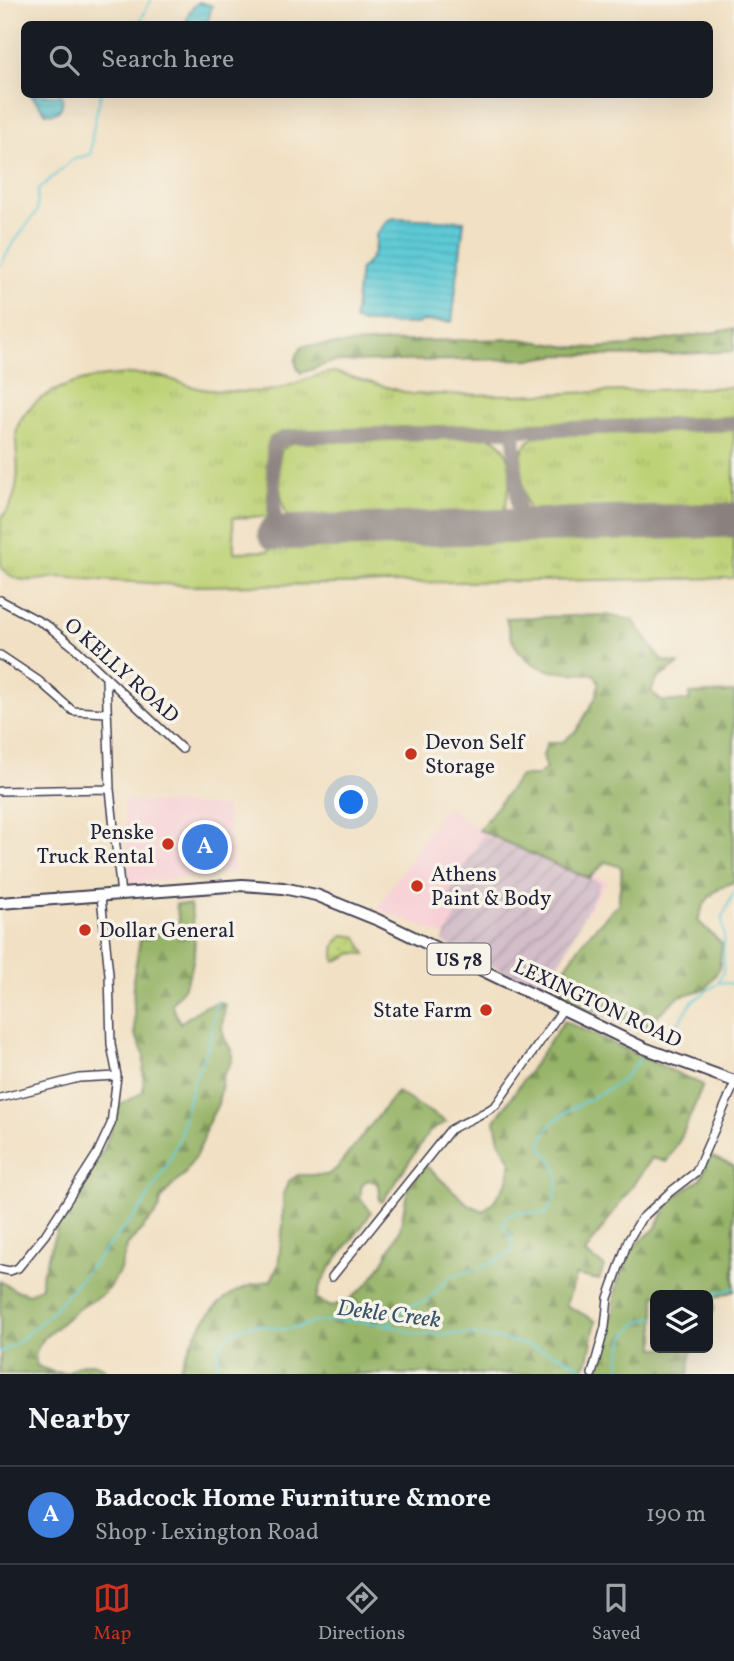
<!DOCTYPE html>
<meta charset="utf-8">
<style>
:root{--surface:#171b24;--page:#242831;--text:#f1f3f6;--muted:#9ea1a6;--line:#363941;--accent:#c8321e}
body{margin:0;font-family:Vollkorn,serif;background:var(--page);color:var(--text)}
.controls{position:absolute;right:21px;bottom:21px;display:grid;overflow:hidden;border-radius:10px;box-shadow:0 7px 28px #0002}
.controls button{width:63px;height:63px;display:grid;place-items:center;padding:0;border:0;border-bottom:2px solid var(--line);background:var(--surface);color:var(--text);font:35px sans-serif}
.you{position:absolute;left:352px;top:803px;width:24px;height:24px;margin:-18px;border:5px solid #fff;border-radius:50%;background:#1a73e8;box-shadow:0 0 0 10px #1a73e833}
.badge{display:grid;place-items:center;width:46px;height:46px;border-radius:50%;background:var(--accent);color:#fff;font-size:23px;font-weight:700}
.pin{position:absolute;translate:-50% -50%;border:4px solid #fff;box-shadow:0 2px 7px #0006}
.list{margin:0;padding:0;list-style:none}
h2{display:flex;justify-content:space-between;align-items:center;height:91px;margin:0;padding:0 28px;font-size:30px}
h2 small{font-size:23px;font-weight:400;color:var(--muted)}
.list li{display:grid;grid-template-columns:46px 1fr auto;gap:21px;align-items:center;box-sizing:border-box;height:98px;padding:0 28px;border-top:2px solid var(--line)}
.list b{display:block;font-size:26px;white-space:nowrap}
.list p{margin:0;font-size:23px;white-space:nowrap;color:var(--muted)}
.list em{font-size:23px;font-style:normal;color:var(--muted)}
.icon{flex:none;width:38px;height:38px;fill:none;stroke:currentColor;stroke-width:2;stroke-linecap:round;stroke-linejoin:round}
.map{position:relative;flex:none;width:734px;height:1374px;overflow:hidden}
.search{position:absolute;background:var(--surface);box-shadow:0 7px 28px #0002;left:21px;right:21px;top:21px;height:77px;display:flex;align-items:center;gap:18px;box-sizing:border-box;padding:0 24px;border-radius:10px;color:var(--muted);font-size:26px}
.sheet{height:189px;background:var(--surface)}
nav{display:flex;justify-content:space-around;align-items:center;box-sizing:border-box;height:98px;border-top:2px solid var(--line);background:var(--surface);font-size:19px;color:var(--muted)}
nav a{display:grid;justify-items:center;gap:4px}
nav .on{color:var(--accent)}
.map>svg:first-child{display:block}
.built{fill:#f7cfd5}
.industrial{fill:url(#industrial-furrows)}
.grass{fill:url(#grass-tufts);stroke:#707a58;stroke-width:2}
.forest{fill:url(#forest-firs);stroke:#5c6b51;stroke-width:2}
.park{fill:url(#park-dots);stroke:#707a58;stroke-width:2}
.water{fill:url(#water-rules);stroke:#407688;stroke-width:2}
.lines{fill:none;stroke-linecap:round;stroke-linejoin:round}
.stream{stroke:#5dcad5;stroke-width:2}
.taxiway{stroke:#8a817f;stroke-width:14}
.runway{stroke:#8a817f;stroke-width:35}
.minor-casing{stroke:#413e4f;stroke-width:10}
.highway-casing{stroke:#413e4f;stroke-width:14}
.minor{stroke:#fff;stroke-width:7}
.highway{stroke:#fff;stroke-width:10}
.poi-dot{fill:#c8321e;stroke:#f7f3e8;stroke-width:2.5}
.labels{text-anchor:middle;stroke-width:7;stroke-linejoin:round;paint-order:stroke}
.shield{fill:#f7f3e8;stroke:#62616f;stroke-width:2}
.shield-label{font-size:19px;font-weight:bold;fill:#22223b}
.street-label{font-size:21px;fill:#22223b;stroke:#f7f3e8}
.poi-label{font-size:21px;fill:#22223b;stroke:#f7f3e8;text-anchor:start}
.water-label{font-size:23px;font-style:italic;fill:#345469;stroke:#f7f3e8}
</style>
<div class="map">
<svg width="734" height="1374" viewBox="0 0 734 1374">
<defs>
<pattern id="industrial-furrows" width="10" height="10" patternUnits="userSpaceOnUse" patternTransform="scale(1.75)"><rect width="10" height="10" fill="#d2bdc8"/><path d="M-1 1l2-2M0 10L10 0M9 11l2-2" fill="none" stroke="#b4a2ad"/></pattern>
<pattern id="grass-tufts" width="24" height="20" patternUnits="userSpaceOnUse" patternTransform="scale(1.75)"><rect width="24" height="20" fill="#bdd276"/><path d="M3 7l-1-3M5 7V3M7 7l1-3M15 17l-1-3M17 17v-4M19 17l1-3" fill="none" stroke="#a2b467"/></pattern>
<pattern id="forest-firs" width="22" height="20" patternUnits="userSpaceOnUse" patternTransform="scale(1.75)"><rect width="22" height="20" fill="#96b467"/><path d="M5 1l3.5 6h-7zM16 11l3.5 6h-7z" fill="#7a9256"/></pattern>
<pattern id="park-dots" width="8" height="8" patternUnits="userSpaceOnUse" patternTransform="scale(1.75)"><rect width="8" height="8" fill="#bdd276"/><path d="M2 2h.1M6 6h.1" fill="none" stroke="#a2b467" stroke-width="1.8" stroke-linecap="round"/></pattern>
<pattern id="water-rules" width="6" height="5" patternUnits="userSpaceOnUse" patternTransform="scale(1.75)"><rect width="6" height="5" fill="#5dcad5"/><path d="M0 2.5h6" fill="none" stroke="#51adb8"/></pattern>
</defs>
<rect width="100%" height="100%" fill="#f7f3e8"/>
<filter id="ink" filterUnits="userSpaceOnUse"><feTurbulence type="fractalNoise" baseFrequency=".0143" numOctaves="2"/><feDisplacementMap in="SourceGraphic" scale="14" xChannelSelector="R" yChannelSelector="G"/><feConvolveMatrix kernelMatrix="1 2 1 2 8 2 1 2 1" color-interpolation-filters="sRGB"/></filter>
<filter id="wash" filterUnits="userSpaceOnUse"><feTurbulence type="fractalNoise" baseFrequency=".00686" numOctaves="4" result="noise"/><feDisplacementMap in="SourceGraphic" scale="28" xChannelSelector="R" yChannelSelector="G"/><feGaussianBlur stdDeviation="1.57" result="paint"/><feColorMatrix in="noise" values="0 0 0 0 0 0 0 0 0 0 0 0 0 0 0 0 0 1.4 0 .05"/><feComposite in="paint" operator="in"/></filter>
<g filter="url(#wash)">
<rect width="100%" height="100%" fill="#f1e0c3"/>
<path class="built" d="M123,800L226,807L235,871L130,884Z
M445,806L488,834L608,881L544,975L377,909Z"/>
<path class="industrial" d="M483,835L601,883L544,991L442,942L462,906L448,895Z"/>
<path class="grass" d="M334,372L411,394L517,395L734,387V417L284,431L270,438L267,448L269,516L233,518L234,552L269,551L270,547L734,533V578L194,586L56,577C35,581 15,585 1,567C0,557 0,527 1,519C2,516 5,514 7,511C12,503 16,490 17,480C20,462 12,438 19,423C39,380 122,368 163,377C179,381 193,389 209,390C229,391 254,394 273,390C295,386 312,374 334,372Z
M734,430V508L533,514L529,512C522,489 509,439 543,435Z
M490,437C519,448 510,490 503,514L289,520C280,504 275,465 282,449L292,443Z"/>
<path class="forest" d="M734,329V351L646,356L559,355L533,359L332,362L301,373C292,363 296,356 302,346L411,341L520,339L570,347L596,348L628,346Z
M606,615L633,620L661,660L679,664L656,680L651,691L661,701H689L690,694L734,692V882C713,889 703,900 698,921L722,944L719,969L706,989L680,996L662,1011L641,1032L550,989L585,939L619,903C618,890 623,880 621,867L606,862L589,878L565,869L479,830L520,776H536L546,769L543,755L547,743H561L577,730L596,697L599,683L594,674C563,673 534,675 515,645C510,638 508,627 506,618Z
M176,904L190,905C198,941 198,976 171,1004L180,1023L203,1007L221,1002L225,1005L222,1029L225,1039L232,1052V1060L223,1076L218,1104L206,1127L203,1141L195,1157L184,1175L169,1189L161,1200L159,1210L128,1244L119,1272L105,1293L75,1311L44,1338L36,1351L35,1358L37,1366L53,1372L67,1373C82,1361 97,1358 109,1374H0V1281L15,1290L29,1294L41,1287V1278L58,1226L79,1188L103,1151L120,1105L143,1092L144,1054L135,1034L133,980L140,940L176,929L179,923Z
M564,1021L703,1085L681,1138L666,1162L652,1158L585,1253L604,1266L599,1280L576,1275L566,1305L596,1321L588,1360L578,1374H177C191,1341 208,1302 244,1288C252,1284 262,1283 271,1280L278,1266L283,1224V1194L289,1181L298,1175H327L336,1169L397,1092L446,1122L429,1132L382,1202L379,1200L380,1190L376,1182L367,1180L362,1185L360,1197L371,1212C355,1241 323,1267 316,1299L331,1307L350,1299L369,1283L382,1264L400,1230L408,1187L426,1166L469,1205L484,1211L493,1202L508,1181L511,1161L499,1141L495,1121Z
M710,1156L734,1166V1291L714,1298V1310L708,1322V1295H655V1348H693L690,1355L689,1374H596L599,1356L613,1313L617,1284L633,1247L655,1229L670,1201L701,1178Z"/>
<path class="park" d="M345,935L357,937L366,954L353,953L335,962C333,950 333,941 345,935Z"/>
<path class="water" d="M199,2L212,6L207,24H187C185,16 192,7 199,2Z
M31,95H62C64,107 59,116 46,113Z
M394,218L464,221L452,322L423,321L417,324L365,323L354,321L360,269C372,262 377,248 376,235L388,220Z"/>
<g class="lines">
<path class="stream" d="M139,24L151,0
M0,266L10,248L37,211L38,190L72,160L91,154C91,134 96,114 101,94
M719,980L723,973L724,936L722,919L734,891
M654,1037L680,1021L692,1002L719,982L734,984
M708,1296L734,1288
M388,1325L406,1307L427,1301L450,1277L490,1264L512,1252L513,1240L503,1225L506,1217L518,1212L545,1214C556,1204 562,1176 554,1163C550,1155 539,1152 542,1141C548,1113 598,1098 618,1083C626,1078 633,1067 640,1059
M0,1352L18,1342L50,1314L143,1206L167,1165L180,1136L193,1082L209,1045L217,1001
M216,1374C219,1349 216,1340 243,1327C255,1321 272,1329 285,1329C299,1329 312,1321 326,1321C346,1320 371,1322 390,1326C399,1328 407,1332 415,1334C431,1336 448,1333 463,1334C495,1336 561,1350 585,1370
M619,1374C621,1345 623,1323 655,1317"/>
<path class="taxiway" d="M514,430L519,526
M275,533L273,452L274,444L286,437L734,424"/>
<path class="runway" d="M275,533L734,520"/>
</g>
</g>
<g filter="url(#ink)">
<g class="lines">
<defs>
<path id="minor" d="M0,600L48,626L74,647L182,749
M0,655L39,681L73,711L107,713
M106,678L110,789L121,895
M0,791L110,789
M0,1098L79,1078L117,1076
M0,1269L10,1271L18,1268L45,1235L97,1154L111,1124L117,1076L111,1044L109,974L101,897
M332,1277L450,1130C465,1121 481,1116 496,1105L563,1009
M592,1374L605,1327L608,1298L628,1241L641,1219L670,1192L696,1172L734,1085"/>
<path id="highway" d="M0,903L242,885L283,888L316,895L378,920L644,1048L734,1081"/>
</defs>
<use href="#minor" class="minor-casing"/>
<use href="#highway" class="highway-casing"/>
<use href="#minor" class="minor"/>
<use href="#highway" class="highway"/>
</g>
</g>
<g class="poi-dot">
<circle cx="411" cy="754" r="7"/>
<circle cx="168" cy="844" r="7"/>
<circle cx="417" cy="886" r="7"/>
<circle cx="85" cy="930" r="7"/>
<circle cx="486" cy="1010" r="7"/>
</g>
<g class="labels">
<rect class="shield" x="427.5" y="943.5" width="63" height="31" rx="5"/>
<g class="shield-label">
<text x="459" y="966">US 78</text>
</g>
<g class="street-label">
<text transform="translate(122 670) rotate(42)" y="7">O KELLY ROAD</text>
<text transform="translate(598 1003) rotate(25)" y="7">LEXINGTON ROAD</text>
</g>
<g class="poi-label">
<text x="425" y="749">Devon Self<tspan x="425" dy="24">Storage</tspan></text>
<text x="154" y="839" text-anchor="end">Penske<tspan x="154" dy="24">Truck Rental</tspan></text>
<text x="431" y="881">Athens<tspan x="431" dy="24">Paint &amp; Body</tspan></text>
<text x="99" y="937">Dollar General</text>
<text x="472" y="1017" text-anchor="end">State Farm</text>
</g>
<g class="water-label">
<text transform="translate(389 1313) rotate(7)" y="8">Dekle Creek</text>
</g>
</g>
</svg>
<div class="controls">
<button><svg class="icon" aria-label="layers" viewBox="0 0 24 24"><path d="M12 4l9 5-9 5-9-5zM3 14l9 5 9-5"/></svg></button>
</div>
<div class="you"></div>
<div class="pin badge" style="left:205px;top:847px;background:#3f7fe0">A</div>
<div class="search"><svg class="icon" aria-label="search" viewBox="0 0 24 24"><circle cx="10" cy="10" r="6"/><path d="M15 15l6 6"/></svg>Search here</div>
</div>
<section class="sheet">
<h2>Nearby<small></small></h2>
<ul class="list">
<li><span class="badge" style="background:#3f7fe0">A</span><div><b>Badcock Home Furniture &amp;more</b><p>Shop · Lexington Road</p></div><em>190 m</em></li>
</ul>
</section>
<nav>
<a class="on"><svg class="icon" aria-label="map" viewBox="0 0 24 24"><path d="M3 6l6-2 6 2 6-2v14l-6 2-6-2-6 2zM9 4v14M15 6v14"/></svg>Map</a>
<a><svg class="icon" aria-label="directions" viewBox="0 0 24 24"><path d="M12 3l9 9-9 9-9-9zM9 14v-3h6M13 9l2 2-2 2"/></svg>Directions</a>
<a><svg class="icon" aria-label="saved" viewBox="0 0 24 24"><path d="M7 4h10v16l-5-4-5 4z"/></svg>Saved</a>
</nav>
